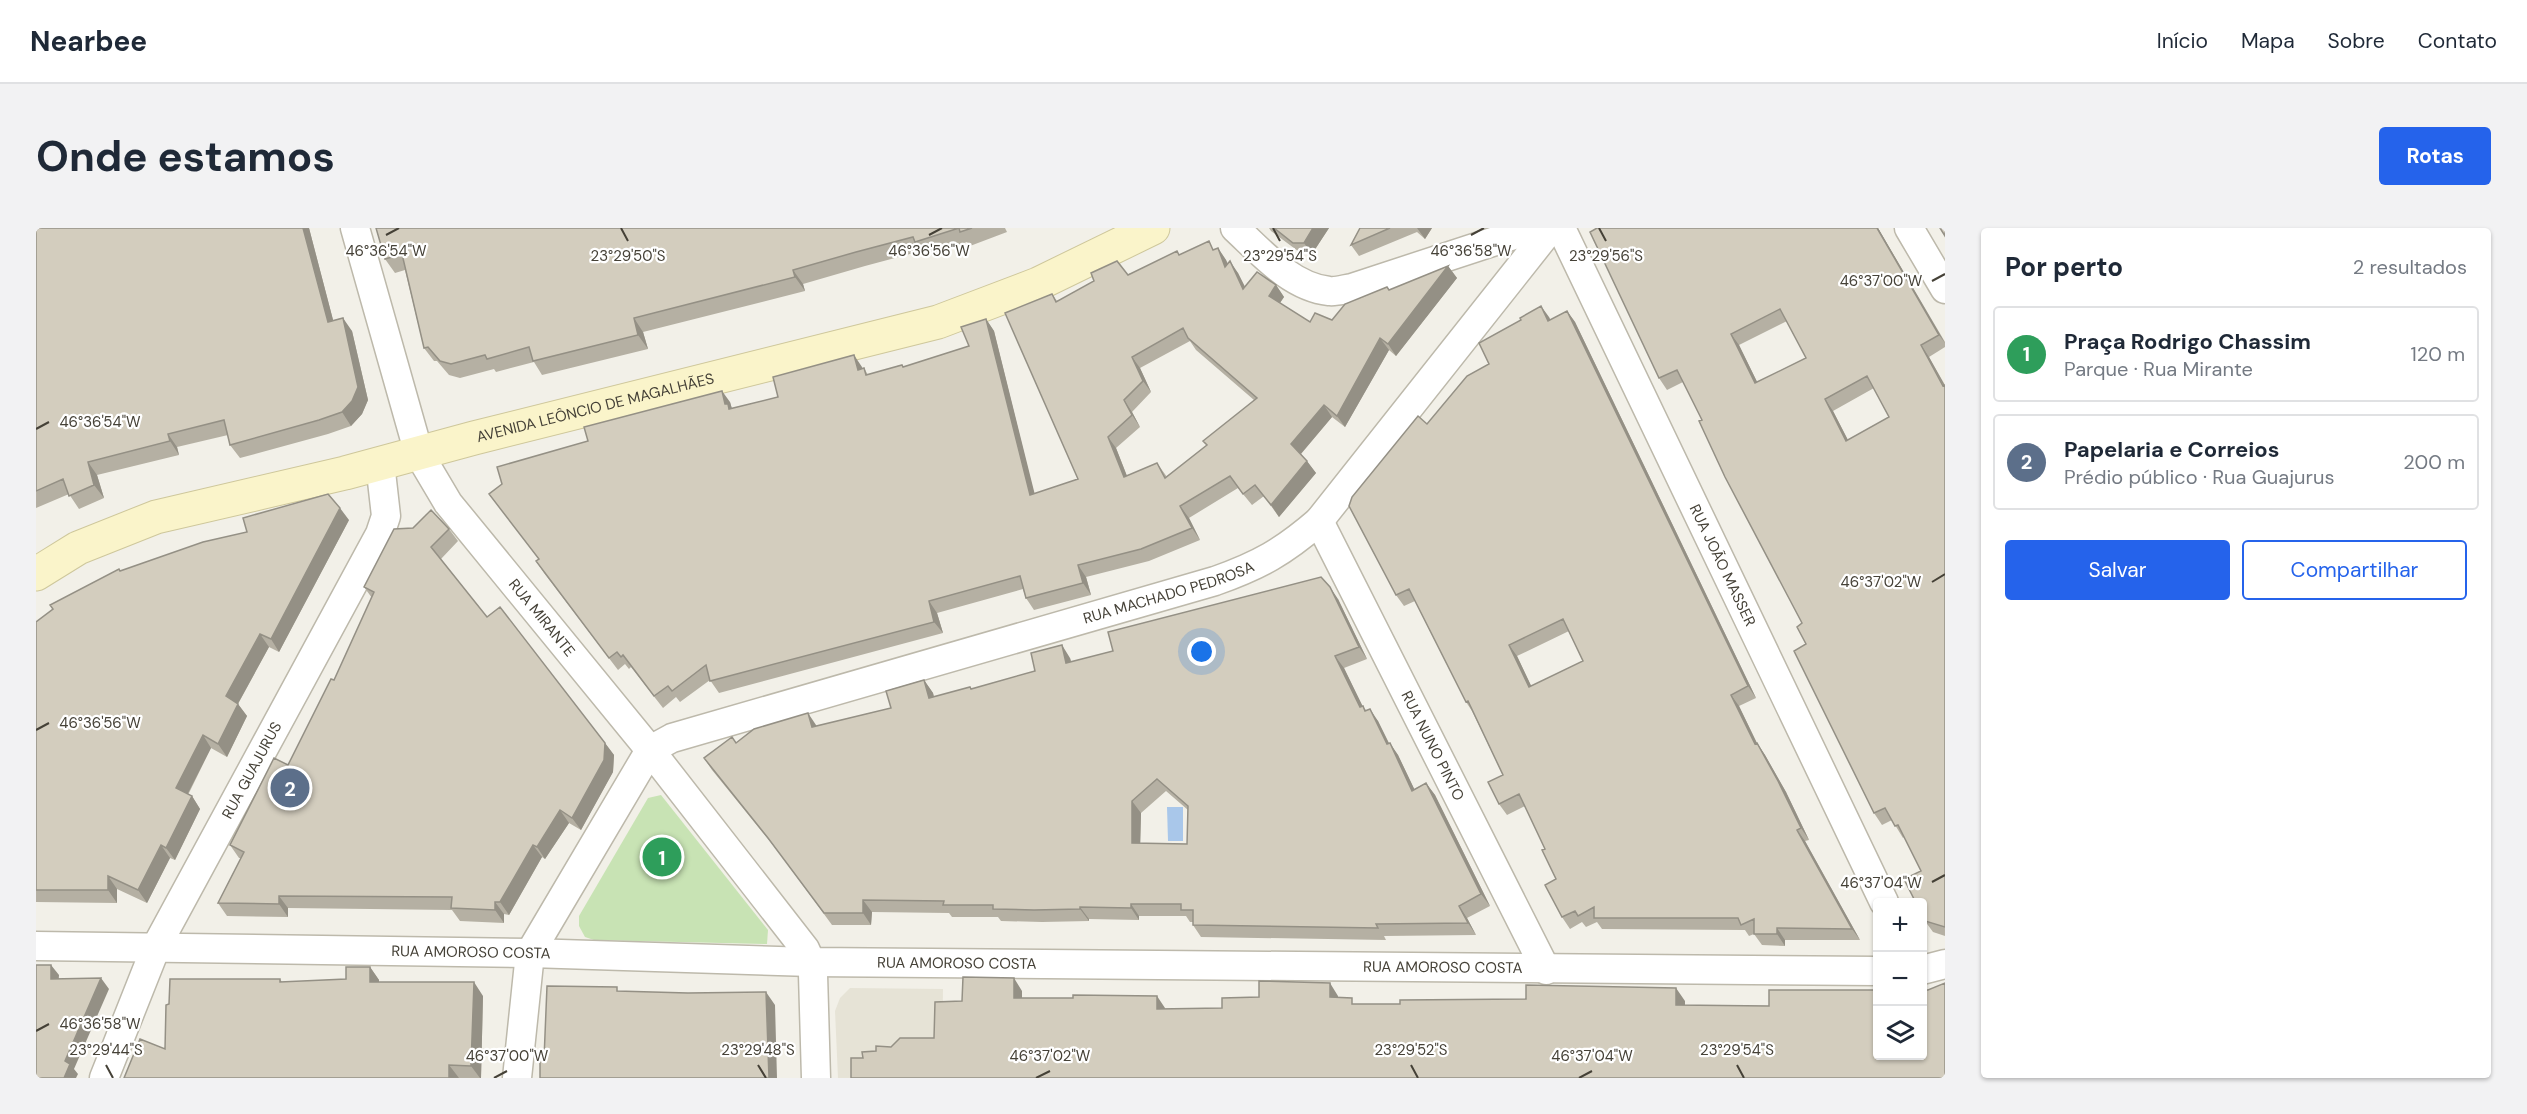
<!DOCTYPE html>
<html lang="pt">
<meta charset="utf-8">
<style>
:root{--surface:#fff;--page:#f2f2f3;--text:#1f2937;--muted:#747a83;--line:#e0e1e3;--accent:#2563eb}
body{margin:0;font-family:"DM Sans",sans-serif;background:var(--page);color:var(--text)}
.controls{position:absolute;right:18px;bottom:18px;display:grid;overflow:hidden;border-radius:6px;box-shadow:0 2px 4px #0004}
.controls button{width:54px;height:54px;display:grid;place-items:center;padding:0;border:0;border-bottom:2px solid var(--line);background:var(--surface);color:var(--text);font:30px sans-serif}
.you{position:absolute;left:1166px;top:424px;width:21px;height:21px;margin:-15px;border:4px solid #fff;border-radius:50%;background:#1a73e8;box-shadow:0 0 0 9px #1a73e833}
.badge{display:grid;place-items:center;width:39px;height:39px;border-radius:50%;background:var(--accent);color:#fff;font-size:20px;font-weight:700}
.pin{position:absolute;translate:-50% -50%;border:3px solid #fff;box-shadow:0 2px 6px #0006}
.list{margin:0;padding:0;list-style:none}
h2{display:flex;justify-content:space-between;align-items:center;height:78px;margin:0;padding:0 24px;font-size:26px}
h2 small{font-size:20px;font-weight:400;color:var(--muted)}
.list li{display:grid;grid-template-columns:39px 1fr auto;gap:18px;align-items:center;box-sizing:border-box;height:96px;margin:0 12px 12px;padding:0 12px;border:2px solid var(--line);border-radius:6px}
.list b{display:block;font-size:22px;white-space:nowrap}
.list p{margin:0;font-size:20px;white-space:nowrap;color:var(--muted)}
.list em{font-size:20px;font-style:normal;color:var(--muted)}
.actions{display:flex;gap:12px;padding:18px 24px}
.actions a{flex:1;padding:14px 0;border:2px solid var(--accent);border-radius:6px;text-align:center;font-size:21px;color:var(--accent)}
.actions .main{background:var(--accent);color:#fff}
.icon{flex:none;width:33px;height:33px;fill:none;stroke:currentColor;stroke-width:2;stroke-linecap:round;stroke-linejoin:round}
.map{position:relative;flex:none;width:1909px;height:850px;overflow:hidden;border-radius:6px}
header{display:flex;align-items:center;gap:36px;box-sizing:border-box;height:84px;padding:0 30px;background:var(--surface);border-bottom:2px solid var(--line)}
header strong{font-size:28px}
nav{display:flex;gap:33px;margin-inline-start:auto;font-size:21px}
.intro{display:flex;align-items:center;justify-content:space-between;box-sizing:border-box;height:144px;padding:0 36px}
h1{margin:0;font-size:42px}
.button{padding:15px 27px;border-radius:6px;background:var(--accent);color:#fff;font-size:21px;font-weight:700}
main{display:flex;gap:36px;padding:0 36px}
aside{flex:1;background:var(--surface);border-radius:6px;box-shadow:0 2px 4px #0004}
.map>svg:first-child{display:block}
.residential{fill:#e6e3d6}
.green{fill:#c8e3b4}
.water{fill:#a9c7ea}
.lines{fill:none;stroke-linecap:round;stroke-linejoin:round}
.minor-casing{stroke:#bdb9ab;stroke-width:31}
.secondary-casing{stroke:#cec79b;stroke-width:35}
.minor{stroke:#fff;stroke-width:28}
.secondary{stroke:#faf4ca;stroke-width:33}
.wall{fill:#b5b0a3;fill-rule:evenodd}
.shaded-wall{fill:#949085}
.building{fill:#d3cdbe;stroke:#949085;stroke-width:1.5;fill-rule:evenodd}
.ticks{fill:none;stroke:#454137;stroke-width:2}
.labels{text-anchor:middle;stroke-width:4.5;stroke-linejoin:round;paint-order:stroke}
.street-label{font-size:15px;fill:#454137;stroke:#fff}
.ticks-label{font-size:15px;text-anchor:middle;fill:#454137;stroke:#fff;stroke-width:4.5;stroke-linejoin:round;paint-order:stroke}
</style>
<header>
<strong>Nearbee</strong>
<nav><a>Início</a><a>Mapa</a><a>Sobre</a><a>Contato</a></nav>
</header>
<div class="intro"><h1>Onde estamos</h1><a class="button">Rotas</a></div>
<main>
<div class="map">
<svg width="1909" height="850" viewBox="0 0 1909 850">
<rect width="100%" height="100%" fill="#f2f0e8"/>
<path class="residential" d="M814,760L907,761L906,850H802L799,783L804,770Z"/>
<path class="green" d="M625,567L732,702L731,716L558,712L549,709L543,698V688L612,570Z"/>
<path class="water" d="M1131,579H1147V613H1132Z"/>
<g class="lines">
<defs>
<g id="minor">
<path id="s1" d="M319,0L383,226L412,275L614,522L769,721L775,734L777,746L780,850"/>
<path d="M1199,0C1225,24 1255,59 1293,63C1300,64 1309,61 1316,60L1499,0"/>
<path id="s2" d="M1525,0L1848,674"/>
<path d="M1873,0L1909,61"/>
<path id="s3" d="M1283,293L1510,742"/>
<path id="s4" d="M0,718L494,725L775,734L1842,743"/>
<path d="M1886,742L1909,736"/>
<path id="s5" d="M68,850L120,719L344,306L350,288L344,235"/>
<path id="s6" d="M481,850L494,725L614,522L636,510L1179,353C1224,337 1247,324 1283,293L1515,0"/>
</g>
<g id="secondary">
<path id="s7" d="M0,346L42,320L120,289L309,245L438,210L902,94L1002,56L1117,0"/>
</g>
</defs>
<use href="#minor" class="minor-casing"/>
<use href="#secondary" class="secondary-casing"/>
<use href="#minor" class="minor"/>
<use href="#secondary" class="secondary"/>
</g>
<path class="wall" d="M0,0H273L297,92L316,103L332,172L326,186L315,198L292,206L204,230L194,217L192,207L141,219L143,227L61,247L68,270L43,281L33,266L0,280Z
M340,0H969L971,4L934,18L931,14L888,28L885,23L829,38L767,56L769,63L607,104L612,121L506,147L498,134L460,144L458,141L424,150L413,147L401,133H398L388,120L369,42L359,45L349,31Z
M1233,0H1293L1276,26H1266L1235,3Z
M1324,0H1396L1389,11L1381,4L1323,28L1315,17Z
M1561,0H1842L1909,114V119L1893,129L1909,157V708L1897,704L1889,693L1885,643L1868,609L1867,610L1856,592L1846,597L1838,585L1770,416L1766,395L1647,154L1631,162L1623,150ZM1751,93L1770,130L1721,154L1703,117ZM1838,160L1853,189L1812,212L1797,183Z
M1182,20L1190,32L1192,36L1202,45L1209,59L1240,57L1248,69L1244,75L1274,94L1296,92L1353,62L1412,38L1421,50L1360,128L1353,122L1309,199L1296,189L1265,226L1280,245L1243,289L1228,268L1216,277L1202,260L1153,290L1164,312L1113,333L1050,349L1055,367L998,382L990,370L987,361L901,385L907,405L683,465L674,452L644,474L640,469L627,480L595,439L593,441L589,436L582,442L508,345L500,333L503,331L453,266L694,174L696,181L742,169L826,139V141L828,140L832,147L867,139L933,118L950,91L958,103L998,266L1042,251L1016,66L1021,73L1143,27L1179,22ZM1154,113L1160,122L1218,172L1171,217L1131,249L1121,235L1091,248L1080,220L1104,199L1096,184L1115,164L1104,140Z
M1531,83L1539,94L1720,470L1703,478L1721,515L1729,527L1750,564L1773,612L1769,613L1824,712H1749V718L1726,717L1718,706L1713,708L1709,702L1566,701L1561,694L1550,699L1546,694L1534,701L1526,689L1520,651L1509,621L1489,578L1471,587L1463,576L1467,547L1436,483L1430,474L1379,373L1368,378L1360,367L1391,196L1513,89L1514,92ZM1533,403L1547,433L1495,458L1481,428Z
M313,292L243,424L233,419L202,476L211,488L191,529L175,520L152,567L156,568L164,581L139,632L134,630L111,675L81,661V675L0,674V394L84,343Z
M413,301L422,313L405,331L451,389L569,515L578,527L577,544L545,602L533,595L509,631L506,629L473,687L468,686V695L424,693L416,682L252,680V689L191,688L182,675L205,630H203L194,617L252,537L298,452L336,370L328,359Z
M1302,371L1331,431L1308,440L1326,478L1330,482L1342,493L1353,515L1362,527L1378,561L1390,555L1399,567L1454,678L1431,690L1440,707L1348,708L1350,712L1165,709L1157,697V694H1154L1150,688H1103V692L1053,691V693L1006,694L965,693L962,689H916L913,685L836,684L835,697H796L741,622L676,542L668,530L700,515L780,498L855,480L888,452L897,465L898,469L934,459L935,461L999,443L1034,430L1035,434ZM1130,563L1152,582L1151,616L1104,615L1105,585Z
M334,739L343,752V754L447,768L445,850H88L129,821L244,751L246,754L310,751Z"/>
<path class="shaded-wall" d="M267,0H273L301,107L292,94Z
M1277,0H1293L1276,26L1268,15Z
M1381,0H1396L1389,11Z
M1841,0H1842L1909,115L1903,107Z
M1182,20L1190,32L1198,51L1189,39Z
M1194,33L1202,45L1216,73L1207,61Z
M1412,38L1421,50L1360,128L1352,116Z
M757,42L767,56L769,63L759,49Z
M1240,57L1248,69L1241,79L1233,68Z
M1505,78L1513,89L1520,104L1512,93Z
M1531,83L1539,94L1720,470L1712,458Z
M307,90L316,103L332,172L326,186L315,198L306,184Z
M598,90L607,104L612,121L602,107Z
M950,91L958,103L1002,279L994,267Z
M1695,106L1703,117L1727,166L1719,155Z
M1344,110L1353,122L1309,199L1301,188Z
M1885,117L1893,129L1909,158V160Z
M818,127L826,139L830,153L822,142Z
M1096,129L1104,140L1115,164L1107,153Z
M686,163L694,174L696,181L702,193L689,176Z
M1789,171L1797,183L1818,224L1810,213Z
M1088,172L1096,184L1104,199L1096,187Z
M1288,177L1296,189L1263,228L1255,216Z
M132,206L141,219L143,227L134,213Z
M1072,209L1080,220L1096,261L1088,249Z
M1271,233L1280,245L1243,289L1235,277Z
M52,234L61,247L68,270L58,257Z
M1144,278L1153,290L1164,312L1156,300Z
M304,280L313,292L243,424L235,411Z
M1042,337L1050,349L1055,367L1047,355Z
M1294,359L1302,371L1331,431L1323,419Z
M893,373L901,385L907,405L898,394Z
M224,406L233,419L199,481L190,468Z
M1026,417L1034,430L1039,447L1030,435Z
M1473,417L1481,428L1501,470L1493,459Z
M1299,428L1308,440L1333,491L1324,479Z
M888,452L897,465L901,482L893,470Z
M1695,467L1703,478L1727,528L1719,516Z
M202,476L211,488L191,529L182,516Z
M1334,481L1342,493L1359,528L1351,516Z
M772,485L780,497L784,511L776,499Z
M167,507L175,520L148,573L140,560Z
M569,515L578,527L577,544L545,602L536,590Z
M1354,515L1362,527L1385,575L1376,563Z
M1721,515L1729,527L1750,564L1773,612L1765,600Z
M1390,555L1399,567L1454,678L1445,666Z
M156,568L164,581L139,632L130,620Z
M1096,573L1105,585L1104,627L1096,615Z
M524,582L533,595L509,631L501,619Z
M1761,602L1769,613L1824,712L1816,701Z
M125,617L134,630L111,675L102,662Z
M497,617L506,629L473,687L464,674Z
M72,648L81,661V675L72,662Z
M243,668L252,680V689L243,676Z
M827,672L836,684L835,697L827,685Z
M459,674L468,686V695L459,682Z
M1095,676L1103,688V692L1095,680Z
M1423,678L1431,690L1440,707L1432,695Z
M1044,679L1053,691V693L1044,681Z
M1741,700L1749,712V718L1741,706Z
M15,737L23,747L22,762L15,751Z
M334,739L343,752V767L334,754Z
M65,750L73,761L38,841L42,846L40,850H28L29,833Z
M978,750L986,763V782L978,770Z
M438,754L447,768L445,850H444L435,838Z
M1294,755L1302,768V782L1294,769Z
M1640,760L1649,773V789L1640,777Z
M730,764L739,777L741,850H733Z
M1121,768L1129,780V793L1121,781Z
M413,837L423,850H413Z"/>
<path class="building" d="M0,0H267L292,94L307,90L322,159L316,173L306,184L283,192L194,217L188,192L132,206L134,213L52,234L58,257L33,268L27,251L0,263Z
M340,0H936L924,4L923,0L879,14L877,9L820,24L757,42L759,49L598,90L602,107L497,133L493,119L451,131L449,127L415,136L404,133L392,119L388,120L366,26L349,31Z
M1238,0H1277L1268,15H1257Z
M1324,0H1354L1315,17Z
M1561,0H1841L1903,107L1885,117L1907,158L1909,157V699L1889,693L1887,687V675H1880L1868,651L1885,643L1862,597L1859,598L1849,580L1838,585L1758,423L1770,416L1761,399L1766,395L1689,249L1663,193L1666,192L1641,142L1623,150L1554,4ZM1744,81L1770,130L1719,155L1695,106ZM1831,148L1853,189L1810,213L1789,171Z
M1904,0H1909V8Z
M1173,13L1177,22L1182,20L1189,39L1194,33L1207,61L1221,44L1240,57L1233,68L1274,94L1279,85L1296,92L1309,76L1351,59L1353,62L1412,38L1352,116L1344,110L1301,188L1288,177L1255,216L1271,233L1235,277L1219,257L1207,266L1194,248L1144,278L1156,300L1105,321L1042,337L1047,355L990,370L984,348L893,373L898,394L674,453L670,437L636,463L632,458L618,468L587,427L585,429L581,424L573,430L500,333L503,331L453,266L466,256L461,239L552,213L548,199L686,163L689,176H692L693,181L742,169L737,149L818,127L822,142L828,140L830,147L866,137L867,139L933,118L925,99L950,91L994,267L1042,251L969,85L1016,66L1020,74L1058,53L1055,45L1081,33L1092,47L1141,23L1143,27ZM1147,100L1152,110L1221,170L1167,213L1171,217L1129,250L1121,235L1088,249L1072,209L1096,187L1088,172L1107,153L1096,129Z
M1505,78L1512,93L1531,83L1712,458L1695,467L1719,516L1721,515L1742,553L1765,600L1761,602L1816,701L1741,700V706H1718V691L1705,697L1702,690H1558V679L1542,688L1539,683L1526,689L1509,657L1520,651L1506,622L1509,621L1483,566L1463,576L1452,554L1467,547L1432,473L1430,474L1373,361L1360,367L1313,278L1316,269L1382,188L1391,196L1431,148L1453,136L1443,115L1485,92L1484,90ZM1527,391L1547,433L1493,459L1473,417Z
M292,266L304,280L235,411L224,406L190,468L202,476L182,516L167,507L140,560L156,568L130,620L125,617L102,662L72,648V662H0V394L17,381L14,377L83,341L84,343L167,314L211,304L207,290Z
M395,282L413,301L395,319L451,389L464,379L569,515L568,532L536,590L524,582L501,619L497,617L464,674H459V682L415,680L416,669L243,668V676L182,675L208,624L194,617L238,530L252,537L295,451L298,452L338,364L328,359L358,301L377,300Z
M1285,349L1294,359L1323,419L1299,428L1324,479L1327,478L1329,483L1334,481L1351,516L1354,515L1376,563L1390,555L1445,666L1423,678L1432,695L1340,696L1342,700L1157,697V682H1145V676H1095V680L1044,679V681L998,682L957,681V677H907L908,673L827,672V685H788L732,610L668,530L696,509L700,515L718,501L772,485L776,499L855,480L850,463L888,452L893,470L934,459L935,461L999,443L995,425L1026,417L1030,435L1077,423L1072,404ZM1121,551L1152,578L1151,616L1096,615V573Z
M0,737H15V751L65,750L29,833L34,836L28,850H0Z
M310,739H334V754H438L435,838L413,837V850H88L104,811L129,821L130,777L133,776L134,751H244V754L310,751Z
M927,749L978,750V770H1037V767L1121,768V781L1186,780V770L1223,769V753L1294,755V769L1316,770V776H1364V772L1490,771V757L1640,760V777L1733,778V762H1842V828H1887V762H1892L1909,755V850H815V830H827L826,824L840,823V818L855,819L864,810H898L899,774L926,773Z
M511,758L581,759V763L652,765L730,764L733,850H504V831H508Z"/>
<path class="ticks" d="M585,0L592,13M1237,0L1244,13M1563,0L1570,13M350,7L363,0M893,7L906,0M1435,7L1448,0M1896,53L1909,46M0,201L13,194M1896,354L1909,346M0,502L13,495M1896,654L1909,647M0,803L13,796M70,837L77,850M722,837L730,850M1375,837L1382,850M1701,837L1708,850M458,850L471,843M1000,850L1014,843M1543,850L1556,843"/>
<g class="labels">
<g class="street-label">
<text dy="5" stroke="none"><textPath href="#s7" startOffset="586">AVENIDA LEÔNCIO DE MAGALHÃES</textPath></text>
<text dy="5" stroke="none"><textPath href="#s2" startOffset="374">RUA JOÃO MASSER</textPath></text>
<text dy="5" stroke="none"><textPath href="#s6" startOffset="904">RUA MACHADO PEDROSA</textPath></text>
<text dy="5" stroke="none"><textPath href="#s1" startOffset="440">RUA MIRANTE</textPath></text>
<text dy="5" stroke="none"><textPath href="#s3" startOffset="252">RUA NUNO PINTO</textPath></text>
<text dy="5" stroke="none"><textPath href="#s5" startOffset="342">RUA GUAJURUS</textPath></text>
<text dy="5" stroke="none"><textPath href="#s4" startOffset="435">RUA AMOROSO COSTA</textPath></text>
<text dy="5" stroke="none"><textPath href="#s4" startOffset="921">RUA AMOROSO COSTA</textPath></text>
<text dy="5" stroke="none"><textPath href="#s4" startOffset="1407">RUA AMOROSO COSTA</textPath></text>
</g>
</g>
<g class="ticks-label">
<text x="350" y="28">46°36'54"W</text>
<text x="893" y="28">46°36'56"W</text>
<text x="1435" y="28">46°36'58"W</text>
<text x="592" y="33">23°29'50"S</text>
<text x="1244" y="33">23°29'54"S</text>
<text x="1570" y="33">23°29'56"S</text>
<text x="1845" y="58">46°37'00"W</text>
<text x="64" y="199">46°36'54"W</text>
<text x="1845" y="359">46°37'02"W</text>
<text x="64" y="500">46°36'56"W</text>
<text x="1845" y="660">46°37'04"W</text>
<text x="64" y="801">46°36'58"W</text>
<text x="70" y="827">23°29'44"S</text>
<text x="722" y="827">23°29'48"S</text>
<text x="1375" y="827">23°29'52"S</text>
<text x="1701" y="827">23°29'54"S</text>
<text x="471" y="833">46°37'00"W</text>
<text x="1014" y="833">46°37'02"W</text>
<text x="1556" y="833">46°37'04"W</text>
</g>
</svg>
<div class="controls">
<button>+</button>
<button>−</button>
<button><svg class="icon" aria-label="layers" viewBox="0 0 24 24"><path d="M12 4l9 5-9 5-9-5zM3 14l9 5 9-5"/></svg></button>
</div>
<div class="you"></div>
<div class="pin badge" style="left:626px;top:629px;background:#2e9e5b">1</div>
<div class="pin badge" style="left:254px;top:560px;background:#5c6f8a">2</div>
</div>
<aside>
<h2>Por perto<small>2 resultados</small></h2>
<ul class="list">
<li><span class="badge" style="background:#2e9e5b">1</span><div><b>Praça Rodrigo Chassim</b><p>Parque · Rua Mirante</p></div><em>120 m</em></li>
<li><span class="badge" style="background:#5c6f8a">2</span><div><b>Papelaria e Correios</b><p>Prédio público · Rua Guajurus</p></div><em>200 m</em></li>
</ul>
<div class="actions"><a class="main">Salvar</a><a>Compartilhar</a></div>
</aside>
</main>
